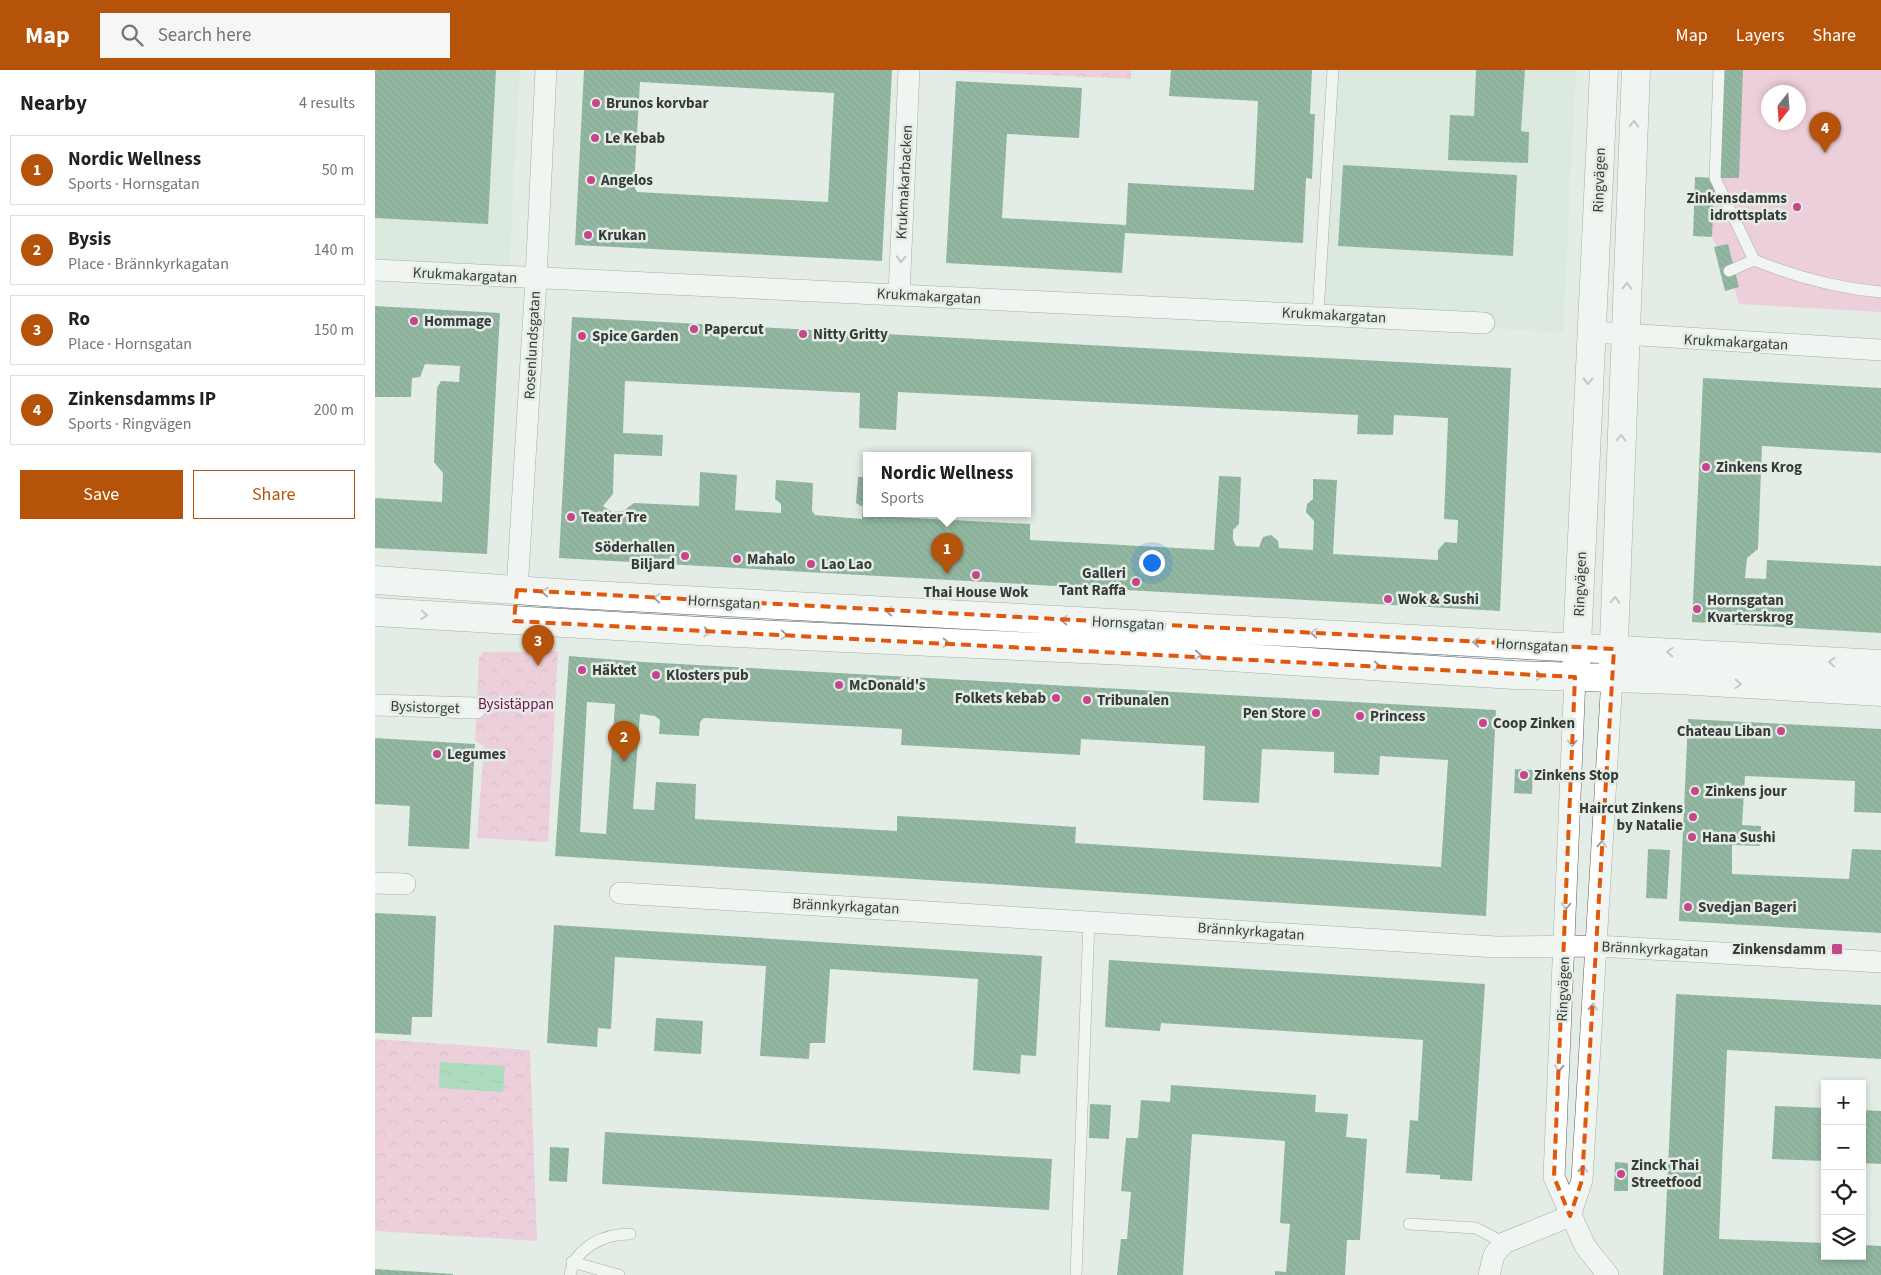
<!DOCTYPE html>
<meta charset="utf-8">
<style>
:root{--surface:#fff;--page:#f6f6f6;--text:#202124;--muted:#757577;--line:#e0e0e0;--accent:#b45309}
body{margin:0;font-family:"Source Sans 3",sans-serif;background:var(--page);color:var(--text)}
.controls{position:absolute;right:15px;bottom:15px;display:grid;overflow:hidden;border-radius:0px;box-shadow:0 2px 8px #0003}
.controls button{width:45px;height:45px;display:grid;place-items:center;padding:0;border:0;border-bottom:1px solid var(--line);background:var(--surface);color:var(--text);font:25px sans-serif}
.compass{position:absolute;left:1386px;top:15px;width:45px;height:45px;border-radius:50%;background:var(--surface);box-shadow:0 2px 8px #0003;rotate:197deg}
.you{position:absolute;left:776px;top:492px;width:18px;height:18px;margin:-12px;border:4px solid #fff;border-radius:50%;background:#1a73e8;box-shadow:0 0 0 8px #1a73e833}
.badge{display:grid;place-items:center;width:32px;height:32px;border-radius:50%;background:var(--accent);color:#fff;font-size:16px;font-weight:700}
.pin{position:absolute;translate:-50% -41px;filter:drop-shadow(0 1px 2px #0008)}
.pin::after{content:'';position:absolute;top:26px;width:18px;height:15px;background:inherit;clip-path:polygon(0 0,100% 0,50% 100%)}
.popup{position:absolute;left:488px;top:382px;width:168px;height:65px;box-sizing:border-box;display:grid;place-content:center;border-radius:0px;background:var(--surface);filter:drop-shadow(0 1px 4px #0005);font-size:16px;white-space:nowrap;color:var(--muted)}
.popup b{font-size:19px;color:var(--text)}
.popup::after{content:'';position:absolute;left:50%;top:100%;margin-left:-10px;border:10px solid transparent;border-top-color:var(--surface)}
.list{margin:0;padding:0;list-style:none}
h2{display:flex;justify-content:space-between;align-items:center;height:65px;margin:0;padding:0 20px;font-size:21px}
h2 small{font-size:16px;font-weight:400;color:var(--muted)}
.list li{display:grid;grid-template-columns:32px 1fr auto;gap:15px;align-items:center;box-sizing:border-box;height:70px;margin:0 10px 10px;padding:0 10px;border:1px solid var(--line);border-radius:0px}
.list b{display:block;font-size:19px;white-space:nowrap}
.list p{margin:0;font-size:16px;white-space:nowrap;color:var(--muted)}
.list em{font-size:16px;font-style:normal;color:var(--muted)}
.actions{display:flex;gap:10px;padding:15px 20px}
.actions a{flex:1;padding:11px 0;border:1px solid var(--accent);border-radius:0px;text-align:center;font-size:18px;color:var(--accent)}
.actions .main{background:var(--accent);color:#fff}
.icon{flex:none;width:28px;height:28px;fill:none;stroke:currentColor;stroke-width:2;stroke-linecap:round;stroke-linejoin:round}
.map{position:relative;flex:none;width:1506px;height:1205px;overflow:hidden}
header{display:flex;align-items:center;gap:30px;box-sizing:border-box;height:70px;padding:0 25px;background:var(--accent);color:#fff}
header strong{font-size:24px}
nav{display:flex;gap:28px;margin-inline-start:auto;font-size:18px}
.search{width:350px;height:45px;background:var(--page);display:flex;align-items:center;gap:12px;box-sizing:border-box;padding:0 18px;border-radius:0px;color:var(--muted);font-size:19px}
main{display:flex}
aside{flex:1;background:var(--surface)}
.map>svg:first-child{display:block}
.built{fill:#d3e4d8}
.park{fill:url(#park-crowns)}
.pitch{fill:#f8abcf;fill-rule:evenodd}
.water{fill:url(#water-ripples)}
.building{fill:url(#building-back-hatch);fill-rule:evenodd}
.lines{fill:none;stroke-linecap:round;stroke-linejoin:round}
.lane-casing{stroke:#59625c;stroke-width:12}
.street-casing{stroke:#59625c;stroke-width:22}
.secondary-casing{stroke:#59625c;stroke-width:29}
.lane{stroke:#fff;stroke-width:11}
.street{stroke:#fff;stroke-width:21}
.secondary{stroke:#fff;stroke-width:28}
.oneway{stroke:#9c9e9c}
.marked{fill:none;stroke:#df580e;stroke-width:4;stroke-dasharray:10 6;stroke-linejoin:round}
.poi-dot{fill:#c7458c;stroke:#e3ece5;stroke-width:2}
.labels{text-anchor:middle;stroke-width:5;stroke-linejoin:round;paint-order:stroke}
.poi-label{font-size:15px;font-weight:bold;fill:#383c39;stroke:#e3ece5;text-anchor:start}
.street-label{font-size:15px;fill:#383c39;stroke:#e3ece5}
.park-label{font-size:15px;fill:#7a0c50;stroke:#e3ece5}
</style>
<header>
<strong>Map</strong>
<div class="search"><svg class="icon" aria-label="search" viewBox="0 0 24 24"><circle cx="10" cy="10" r="6"/><path d="M15 15l6 6"/></svg>Search here</div>
<nav><a>Map</a><a>Layers</a><a>Share</a></nav>
</header>
<main>
<aside>
<h2>Nearby<small>4 results</small></h2>
<ul class="list">
<li><span class="badge">1</span><div><b>Nordic Wellness</b><p>Sports · Hornsgatan</p></div><em>50 m</em></li>
<li><span class="badge">2</span><div><b>Bysis</b><p>Place · Brännkyrkagatan</p></div><em>140 m</em></li>
<li><span class="badge">3</span><div><b>Ro</b><p>Place · Hornsgatan</p></div><em>150 m</em></li>
<li><span class="badge">4</span><div><b>Zinkensdamms IP</b><p>Sports · Ringvägen</p></div><em>200 m</em></li>
</ul>
<div class="actions"><a class="main">Save</a><a>Share</a></div>
</aside>
<div class="map">
<svg width="1506" height="1205" viewBox="0 0 1506 1205">
<defs>
<pattern id="park-crowns" width="20" height="18" patternUnits="userSpaceOnUse" patternTransform="scale(1.25)"><rect width="20" height="18" fill="#f8abcf"/><path d="M2 6a3 3 0 1 1 6 0M12 15a3 3 0 1 1 6 0" fill="none" stroke="#ca8ca9"/></pattern>
<pattern id="water-ripples" width="26" height="14" patternUnits="userSpaceOnUse" patternTransform="scale(1.25)"><rect width="26" height="14" fill="#69c78d"/><path d="M2 4q2-2 4 0t4 0M15 11q2-2 4 0t4 0" fill="none" stroke="#57a374"/></pattern>
<pattern id="building-back-hatch" width="6" height="6" patternUnits="userSpaceOnUse" patternTransform="scale(1.25)"><rect width="6" height="6" fill="#226b42"/><path d="M-1 5l2 2M0 0l6 6M5-1l2 2" fill="none" stroke="#4a8162"/></pattern>
</defs>
<rect width="100%" height="100%" fill="#e3ece5"/>
<path class="built" d="M0,0H145L134,202L0,196Z
M955,0H1201L1188,263L941,246Z"/>
<path class="park" d="M560,0H756V9Z
M183,581L173,772L102,768L109,676L100,671L104,588L108,582Z
M0,969L155,980L162,1171L0,1161Z"/>
<path class="pitch" d="M1344,0H1506V242L1364,234L1354,201L1337,167ZM1394,22H1424V52H1394Z"/>
<path class="water" d="M65,992L130,996L128,1022L64,1018Z"/>
<path class="building" d="M0,0H121L113,154L0,148Z
M209,0H517L507,191L200,175ZM265,12L459,23L453,132L262,122L259,116Z
M796,0H937L935,44H940L937,109L931,108L928,173L750,163L747,203L571,193L581,11L707,18L704,68L632,64L627,148L751,155L753,113L879,120L883,31L794,26Z
M1101,0H1150L1146,61L1154,62L1153,93L1073,90L1075,45L1099,46Z
M1344,0H1368L1364,108H1340Z
M968,95L1142,105L1138,186L963,176Z
M1320,107L1340,108L1337,167L1318,166Z
M1353,174L1364,217L1350,221L1339,177Z
M0,236L125,243L112,484L0,478V428L67,432L68,403L59,392L62,318L66,311L84,312L85,296L50,294L45,307L37,308L36,327H0Z
M197,247L1136,298L1125,541L184,488ZM250,311L485,323L484,358L521,360L523,322L983,345L982,364L1018,365L1019,345L1073,348L1069,449L1083,450L1082,473L1070,472L1063,480V490L958,484L962,410L938,409V429L932,434L931,442L939,451L938,480L904,478L903,471L896,465L888,467L884,477L861,476L858,470V460L864,454L866,407L844,406L839,480L655,470V454L520,447V443H492V407H483L481,433L488,437L487,449L440,445L437,441L438,413L401,410L400,429L406,434V443L360,440L362,405L325,402L324,436L259,433L248,441L237,442L228,436L238,424L239,384L287,386L288,365L248,363Z
M1328,308L1506,318V383L1387,376L1383,479L1372,488L1370,508L1391,509L1392,490L1506,496V563L1317,552Z
M194,586L268,592L1121,640L1111,846L180,786ZM212,632L240,634L231,764L205,762ZM265,644L280,646L285,650L284,664L324,666L325,652L329,648L527,659L526,675L616,680L705,685L706,669L830,676L828,730L884,733L887,679L959,682V703L1004,705L1005,686L1073,690L1066,797L700,773L701,757L612,751L522,746V761L320,749L321,714L281,712L279,740L258,739Z
M1313,649L1506,659V743L1479,742L1480,711L1370,706L1367,755L1386,756L1385,776L1357,775V804L1474,809L1477,779L1506,780V863L1304,851Z
M0,668L100,674L94,779L33,776L35,736L0,734Z
M1140,699L1158,700L1157,724L1139,723Z
M1273,779L1295,780L1292,829L1271,828Z
M0,843L61,846L57,947H37L36,965L0,963Z
M179,855L667,886L661,986L646,985L645,1004L598,1000L603,909L455,899L450,973H435L434,989L385,986L391,896L240,887L236,959L223,958L222,977L172,973Z
M734,890L1110,914L1097,1111L1065,1109V1105L1031,1103L1035,1050L1043,1051L1048,970L786,953L785,961L730,957Z
M1301,924L1506,935V989L1352,980L1344,1169L1450,1173V1186H1487V1175L1506,1176V1205H1288Z
M281,948L328,951L326,984L279,981Z
M796,1015L941,1025L940,1042L973,1044L971,1067L992,1069L985,1170H972L970,1205H900V1201L911,1202L915,1154L905,1153L910,1071L817,1064L808,1205H742L746,1169H752L756,1122L746,1121L751,1068H763L766,1030L795,1032Z
M715,1034L736,1035L734,1069L714,1068Z
M1400,1036L1450,1038V1091L1397,1089Z
M1487,1040L1506,1041V1094L1487,1093Z
M230,1062L677,1089L674,1140L227,1114Z
M175,1077L194,1078L192,1112L174,1111Z
M1240,1092L1253,1093V1121H1239Z
M0,1199L78,1204V1205H0Z"/>
<g class="lines">
<defs>
<path id="lane" d="M1344,0L1340,108L1379,190L1354,201
M1379,190C1421,207 1461,218 1506,222
M943,243L958,0
M1034,1154L1101,1158L1129,1173
M197,1192L244,1205
M195,1205C200,1177 229,1164 255,1164
M701,1205L714,850"/>
<path id="street" d="M0,200L1109,253
M524,225L534,0
M1217,262L1506,280
M142,520L161,209L171,0
M1200,607L1179,1107L1210,1176L1233,1205
M0,635L101,638
M0,813L30,814
M245,823L1121,877L1221,876L1506,892
M1195,1146L1207,1110L1237,608
M1114,1205L1119,1185L1129,1173L1195,1146"/>
<path id="secondary" d="M0,510L197,524L1506,594
M0,542L360,563L774,582L1139,605L1302,610L1506,622
M1201,596L1229,0
M1238,597L1261,0"/>
</defs>
<use href="#lane" class="lane-casing"/>
<use href="#street" class="street-casing"/>
<use href="#secondary" class="secondary-casing"/>
<use href="#lane" class="lane"/>
<use href="#street" class="street"/>
<use href="#secondary" class="secondary"/>
</g>
<defs><path id="oneway-chevron" d="M-2-3.5L2.5 0L-2 3.5" fill="none" stroke-width="1.6" stroke-linecap="round" stroke-linejoin="round" transform="scale(1.25)"/></defs>
<g class="oneway">
<use href="#oneway-chevron" transform="translate(1259 54) rotate(-87)"/>
<use href="#oneway-chevron" transform="translate(526 189) rotate(93)"/>
<use href="#oneway-chevron" transform="translate(1252 216) rotate(-88)"/>
<use href="#oneway-chevron" transform="translate(1213 311) rotate(92)"/>
<use href="#oneway-chevron" transform="translate(1246 368) rotate(-88)"/>
<use href="#oneway-chevron" transform="translate(170 522) rotate(-176)"/>
<use href="#oneway-chevron" transform="translate(282 528) rotate(-177)"/>
<use href="#oneway-chevron" transform="translate(1240 530) rotate(-88)"/>
<use href="#oneway-chevron" transform="translate(514 541) rotate(-177)"/>
<use href="#oneway-chevron" transform="translate(49 545) rotate(3)"/>
<use href="#oneway-chevron" transform="translate(689 550) rotate(-177)"/>
<use href="#oneway-chevron" transform="translate(332 562) rotate(3)"/>
<use href="#oneway-chevron" transform="translate(939 563) rotate(-177)"/>
<use href="#oneway-chevron" transform="translate(409 565) rotate(3)"/>
<use href="#oneway-chevron" transform="translate(1101 572) rotate(-177)"/>
<use href="#oneway-chevron" transform="translate(571 573) rotate(3)"/>
<use href="#oneway-chevron" transform="translate(1295 582) rotate(-177)"/>
<use href="#oneway-chevron" transform="translate(823 585) rotate(4)"/>
<use href="#oneway-chevron" transform="translate(1457 592) rotate(-177)"/>
<use href="#oneway-chevron" transform="translate(1002 596) rotate(4)"/>
<use href="#oneway-chevron" transform="translate(1164 606) rotate(2)"/>
<use href="#oneway-chevron" transform="translate(1363 614) rotate(3)"/>
<use href="#oneway-chevron" transform="translate(1197 673) rotate(92)"/>
<use href="#oneway-chevron" transform="translate(1227 774) rotate(-87)"/>
<use href="#oneway-chevron" transform="translate(1191 836) rotate(92)"/>
<use href="#oneway-chevron" transform="translate(1218 937) rotate(-87)"/>
<use href="#oneway-chevron" transform="translate(1184 998) rotate(93)"/>
<use href="#oneway-chevron" transform="translate(1208 1099) rotate(-87)"/>
</g>
<path d="M0 0H1506V1205H0ZM142,520L1239,579L1207,1110L1195,1146L1179,1107L1200,607L139,551Z" fill="#e3ece5" fill-opacity=".55" fill-rule="evenodd"/>
<path class="marked" d="M142,520L1239,579L1207,1110L1195,1146L1179,1107L1200,607L139,551Z"/>
<g class="poi-dot">
<circle cx="221" cy="33" r="5"/>
<circle cx="220" cy="68" r="5"/>
<circle cx="216" cy="110" r="5"/>
<circle cx="1422" cy="137" r="5"/>
<circle cx="213" cy="165" r="5"/>
<circle cx="39" cy="251" r="5"/>
<circle cx="319" cy="259" r="5"/>
<circle cx="428" cy="264" r="5"/>
<circle cx="207" cy="266" r="5"/>
<circle cx="1331" cy="397" r="5"/>
<circle cx="196" cy="447" r="5"/>
<circle cx="310" cy="486" r="5"/>
<circle cx="362" cy="489" r="5"/>
<circle cx="436" cy="494" r="5"/>
<circle cx="601" cy="505" r="5"/>
<circle cx="761" cy="512" r="5"/>
<circle cx="1013" cy="529" r="5"/>
<circle cx="1322" cy="539" r="5"/>
<circle cx="207" cy="600" r="5"/>
<circle cx="281" cy="605" r="5"/>
<circle cx="464" cy="615" r="5"/>
<circle cx="681" cy="628" r="5"/>
<circle cx="712" cy="630" r="5"/>
<circle cx="941" cy="643" r="5"/>
<circle cx="985" cy="646" r="5"/>
<circle cx="1108" cy="653" r="5"/>
<circle cx="1406" cy="661" r="5"/>
<circle cx="62" cy="684" r="5"/>
<circle cx="1149" cy="705" r="5"/>
<circle cx="1320" cy="721" r="5"/>
<circle cx="1318" cy="747" r="5"/>
<circle cx="1317" cy="767" r="5"/>
<circle cx="1313" cy="837" r="5"/>
<rect x="1456" y="873" width="12" height="12" rx="2.5"/>
<circle cx="1246" cy="1104" r="5"/>
</g>
<g class="labels">
<g class="poi-label">
<text x="231" y="38">Brunos korvbar</text>
<text x="230" y="73">Le Kebab</text>
<text x="226" y="115">Angelos</text>
<text x="1412" y="133" text-anchor="end">Zinkensdamms<tspan x="1412" dy="17">idrottsplats</tspan></text>
<text x="223" y="170">Krukan</text>
<text x="49" y="256">Hommage</text>
<text x="329" y="264">Papercut</text>
<text x="438" y="269">Nitty Gritty</text>
<text x="217" y="271">Spice Garden</text>
<text x="1341" y="402">Zinkens Krog</text>
<text x="206" y="452">Teater Tre</text>
<text x="300" y="482" text-anchor="end">Söderhallen<tspan x="300" dy="17">Biljard</tspan></text>
<text x="372" y="494">Mahalo</text>
<text x="446" y="499">Lao Lao</text>
<text x="751" y="508" text-anchor="end">Galleri<tspan x="751" dy="17">Tant Raffa</tspan></text>
<text x="601" y="527" text-anchor="middle">Thai House Wok</text>
<text x="1023" y="534">Wok &amp; Sushi</text>
<text x="1332" y="535">Hornsgatan<tspan x="1332" dy="17">Kvarterskrog</tspan></text>
<text x="217" y="605">Häktet</text>
<text x="291" y="610">Klosters pub</text>
<text x="474" y="620">McDonald's</text>
<text x="671" y="633" text-anchor="end">Folkets kebab</text>
<text x="722" y="635">Tribunalen</text>
<text x="931" y="648" text-anchor="end">Pen Store</text>
<text x="995" y="651">Princess</text>
<text x="1118" y="658">Coop Zinken</text>
<text x="1396" y="666" text-anchor="end">Chateau Liban</text>
<text x="72" y="689">Legumes</text>
<text x="1159" y="710">Zinkens Stop</text>
<text x="1330" y="726">Zinkens jour</text>
<text x="1308" y="743" text-anchor="end">Haircut Zinkens<tspan x="1308" dy="17">by Natalie</tspan></text>
<text x="1327" y="772">Hana Sushi</text>
<text x="1323" y="842">Svedjan Bageri</text>
<text x="1451" y="884" text-anchor="end">Zinkensdamm</text>
<text x="1256" y="1100">Zinck Thai<tspan x="1256" dy="17">Streetfood</tspan></text>
</g>
<g class="street-label">
<text transform="translate(1224 110) rotate(-88)" y="5">Ringvägen</text>
<text transform="translate(529 112) rotate(-87)" y="5">Krukmakarbacken</text>
<text transform="translate(90 205) rotate(3)" y="5">Krukmakargatan</text>
<text transform="translate(554 226) rotate(3)" y="5">Krukmakargatan</text>
<text transform="translate(959 245) rotate(3)" y="5">Krukmakargatan</text>
<text transform="translate(1361 272) rotate(3)" y="5">Krukmakargatan</text>
<text transform="translate(157 275) rotate(-87)" y="5">Rosenlundsgatan</text>
<text transform="translate(1205 514) rotate(-88)" y="5">Ringvägen</text>
<text transform="translate(349 532) rotate(3)" y="5">Hornsgatan</text>
<text transform="translate(753 553) rotate(3)" y="5">Hornsgatan</text>
<text transform="translate(1157 575) rotate(3)" y="5">Hornsgatan</text>
<text transform="translate(50 637) rotate(2)" y="5">Bysistorget</text>
<text transform="translate(471 836) rotate(3)" y="5">Brännkyrkagatan</text>
<text transform="translate(876 861) rotate(4)" y="5">Brännkyrkagatan</text>
<text transform="translate(1280 879) rotate(3)" y="5">Brännkyrkagatan</text>
<text transform="translate(1188 919) rotate(-88)" y="5">Ringvägen</text>
</g>
<g class="park-label">
<text x="141" y="639">Bysistäppan</text>
</g>
</g>
</svg>
<div class="controls">
<button>+</button>
<button>−</button>
<button><svg class="icon" aria-label="locate" viewBox="0 0 24 24"><circle cx="12" cy="12" r="6"/><path d="M12 2v4M12 18v4M2 12h4M18 12h4"/></svg></button>
<button><svg class="icon" aria-label="layers" viewBox="0 0 24 24"><path d="M12 4l9 5-9 5-9-5zM3 14l9 5 9-5"/></svg></button>
</div>
<svg class="compass" viewBox="-18 -18 36 36"><path d="M0-13l5 13h-10z" fill="#e53935"/><path d="M0 13l5-13h-10z" fill="#757577"/></svg>
<div class="you"></div>
<div class="pin badge" style="left:572px;top:504px">1</div>
<div class="popup"><b>Nordic Wellness</b>Sports</div>
<div class="pin badge" style="left:249px;top:692px">2</div>
<div class="pin badge" style="left:163px;top:596px">3</div>
<div class="pin badge" style="left:1450px;top:83px">4</div>
</div>
</main>
